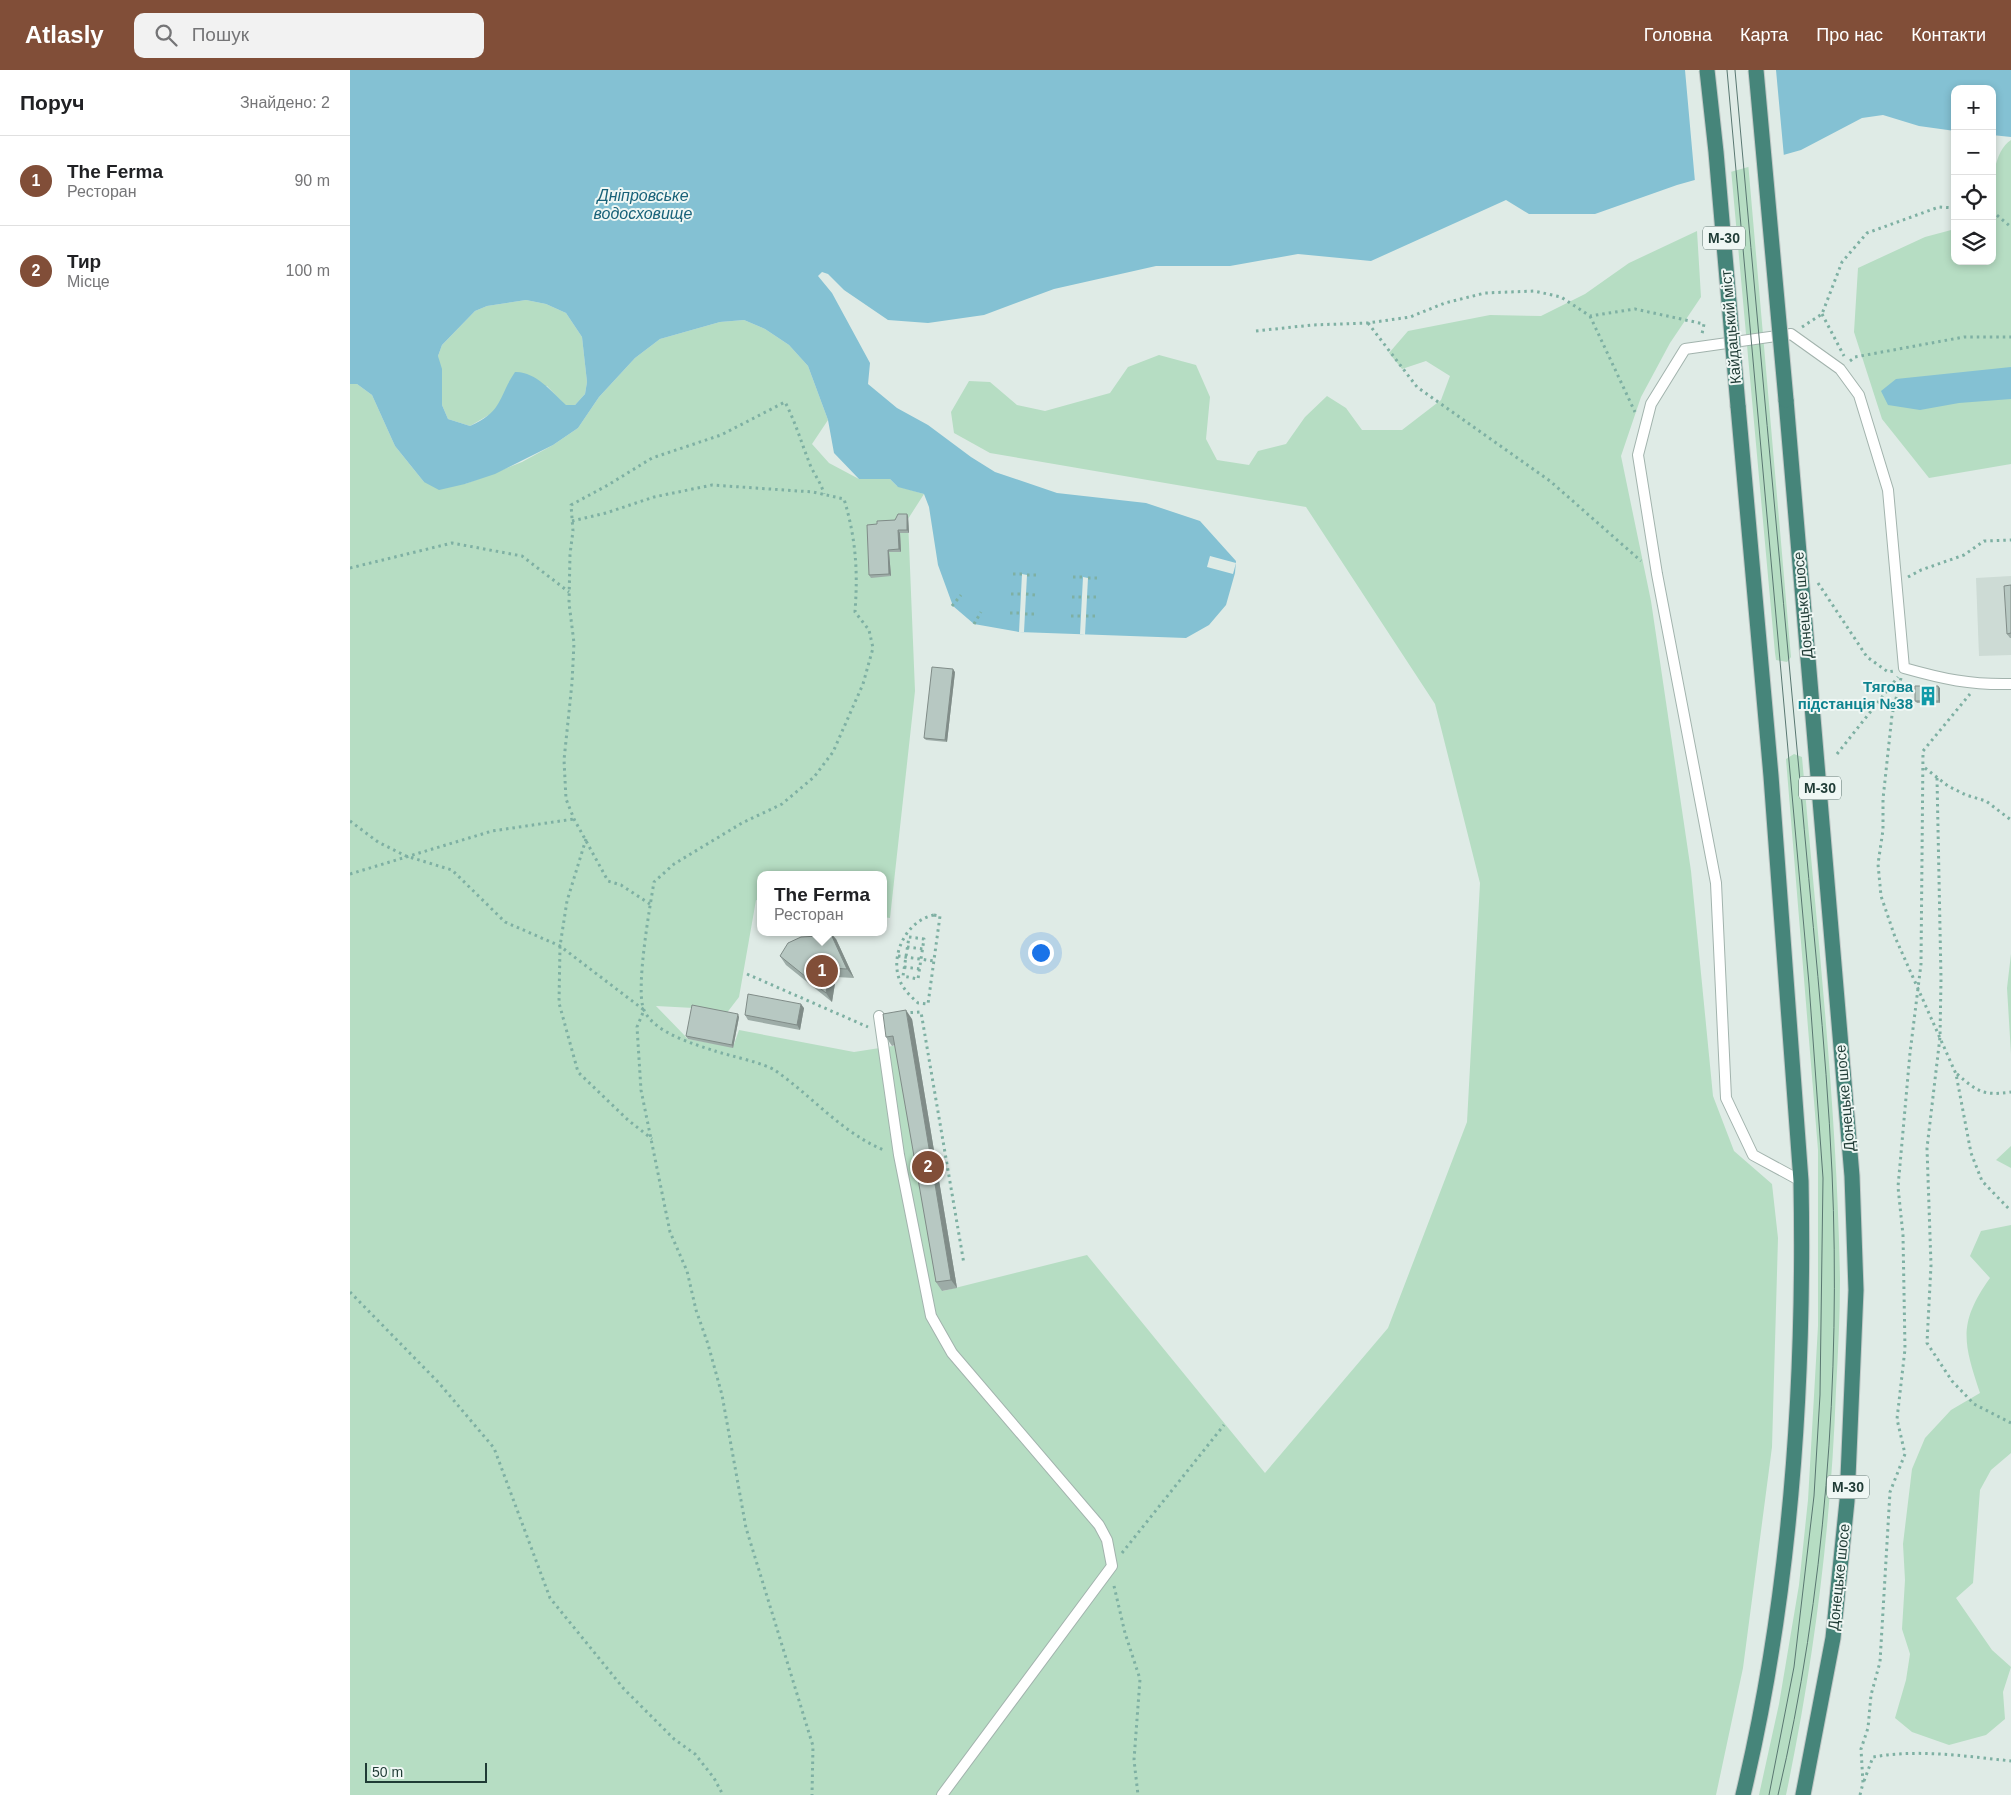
<!DOCTYPE html>
<html lang="uk">
<meta charset="utf-8">
<style>
:root{--surface:#fff;--page:#f2f2f2;--text:#202124;--muted:#757577;--line:#e0e0e0;--accent:#814e38}
body{margin:0;font-family:Arial,sans-serif;background:var(--page);color:var(--text)}
.controls{position:absolute;right:15px;top:15px;display:grid;overflow:hidden;border-radius:10px;box-shadow:0 2px 8px #0003}
.controls button{width:45px;height:45px;display:grid;place-items:center;padding:0;border:0;border-bottom:1px solid var(--line);background:var(--surface);color:var(--text);font:25px sans-serif}
.scale{position:absolute;left:15px;bottom:12px;width:122px;box-sizing:border-box;padding-left:5px;border:2px solid #1f3b35;border-top:0;font-size:14px;line-height:18px;white-space:nowrap;color:#1f3b35;-webkit-text-stroke:4px #eff7f4;paint-order:stroke}
.you{position:absolute;left:690px;top:882px;width:18px;height:18px;margin:-12px;border:4px solid #fff;border-radius:50%;background:#1a73e8;box-shadow:0 0 0 8px #1a73e833}
.badge{display:grid;place-items:center;width:32px;height:32px;border-radius:50%;background:var(--accent);color:#fff;font-size:16px;font-weight:700}
.pin{position:absolute;translate:-50% -50%;border:2px solid #fff;box-shadow:0 1px 5px #0006}
.popup{position:absolute;left:407px;top:801px;width:130px;height:65px;box-sizing:border-box;display:grid;place-content:center;border-radius:10px;background:var(--surface);filter:drop-shadow(0 1px 4px #0005);font-size:16px;white-space:nowrap;color:var(--muted)}
.popup b{font-size:19px;color:var(--text)}
.popup::after{content:'';position:absolute;left:50%;top:100%;margin-left:-10px;border:10px solid transparent;border-top-color:var(--surface)}
.list{margin:0;padding:0;list-style:none}
h2{display:flex;justify-content:space-between;align-items:center;height:65px;margin:0;padding:0 20px;font-size:21px}
h2 small{font-size:16px;font-weight:400;color:var(--muted)}
.list li{display:grid;grid-template-columns:32px 1fr auto;gap:15px;align-items:center;box-sizing:border-box;height:90px;padding:0 20px;border-top:1px solid var(--line)}
.list b{display:block;font-size:19px;white-space:nowrap}
.list p{margin:0;font-size:16px;white-space:nowrap;color:var(--muted)}
.list em{font-size:16px;font-style:normal;color:var(--muted)}
.icon{flex:none;width:28px;height:28px;fill:none;stroke:currentColor;stroke-width:2;stroke-linecap:round;stroke-linejoin:round}
.map{position:relative;flex:none;width:1661px;height:1725px;overflow:hidden}
header{display:flex;align-items:center;gap:30px;box-sizing:border-box;height:70px;padding:0 25px;background:var(--accent);color:#fff}
header strong{font-size:24px}
nav{display:flex;gap:28px;margin-inline-start:auto;font-size:18px}
.search{width:350px;height:45px;background:var(--page);display:flex;align-items:center;gap:12px;box-sizing:border-box;padding:0 18px;border-radius:10px;color:var(--muted);font-size:19px}
main{display:flex}
aside{flex:1;background:var(--surface)}
.map>svg:first-child{display:block}
.built{fill:#cddbd5}
.green{fill:#b6ddc3}
.water{fill:#84c1d3;fill-rule:evenodd}
.pier{fill:#dfebe6}
.lines{fill:none;stroke-linecap:round;stroke-linejoin:round}
.service-casing{stroke:#a2b3ad;stroke-width:12}
.trunk-casing{stroke:#c0c8c6;stroke-width:17}
.path{stroke:#7eb0a3;stroke-width:3;stroke-dasharray:2.5 4;stroke-linecap:butt}
.service{stroke:#fff;stroke-width:10}
.trunk{stroke:#46857a;stroke-width:15}
.tram{stroke:#597771;stroke-width:1}
.trunk-bridge-casing{stroke:#c0c8c6;stroke-width:17;stroke-linecap:butt}
.trunk-bridge{stroke:#46857a;stroke-width:15}
.wall{fill:#9daca7}
.shaded-wall{fill:#808c88}
.building{fill:#b7c8c2;stroke:#808c88}
.labels{text-anchor:middle;stroke-width:4;stroke-linejoin:round;paint-order:stroke}
.shield{fill:#eff7f4;stroke:#5d736e;stroke-width:1}
.shield-label{font-size:14px;font-weight:bold;fill:#1f3b35}
.street-label{font-size:15px;fill:#1f3b35;stroke:#eff7f4}
.culture-label{font-size:15px;font-weight:bold;fill:#0d838f;stroke:#eff7f4;text-anchor:end}
.water-label{font-size:16px;font-style:italic;fill:#186279;stroke:#eff7f4}
</style>
<header>
<strong>Atlasly</strong>
<div class="search"><svg class="icon" aria-label="search" viewBox="0 0 24 24"><circle cx="10" cy="10" r="6"/><path d="M15 15l6 6"/></svg>Пошук</div>
<nav><a>Головна</a><a>Карта</a><a>Про нас</a><a>Контакти</a></nav>
</header>
<main>
<aside>
<h2>Поруч<small>Знайдено: 2</small></h2>
<ul class="list">
<li><span class="badge">1</span><div><b>The Ferma</b><p>Ресторан</p></div><em>90 m</em></li>
<li><span class="badge">2</span><div><b>Тир</b><p>Місце</p></div><em>100 m</em></li>
</ul>
</aside>
<div class="map">
<svg width="1661" height="1725" viewBox="0 0 1661 1725">
<rect width="100%" height="100%" fill="#dfebe6"/>
<path class="built" d="M1661,506V585L1629,586L1626,508Z"/>
<path class="green" d="M1372,0H1390L1441,587L1437,592L1426,590L1425,583Z
M1661,70V394L1579,408L1532,349L1504,262L1508,198L1575,167L1605,159V191H1642C1642,161 1634,87 1661,70Z
M1347,161L1351,227L1320,273L1291,327L1271,386L1301,531L1341,801L1363,1026L1384,1081L1422,1114L1428,1168L1422,1377L1393,1598L1366,1725H0V314H7L22,325L45,376L74,412L115,414L172,392L203,375L228,358L249,327L285,288L310,269L370,252L394,250L415,259L439,275L458,296L478,350L462,374L479,393L509,409H540L547,416L574,424L558,449L565,621L540,848L533,847V805H411V831L406,830L389,927L376,944L344,938L306,936L338,969L383,977L389,960L504,982L549,975L593,1221L737,1185L915,1403L1038,1258L1117,1052L1130,813L1085,634L956,437L640,383L604,363L601,342L619,311L640,312L667,335L695,341L760,323L778,297L809,285L846,295L860,327L856,369L867,390L899,395L908,381L936,374L955,347L977,326L996,338L1012,360H1052L1091,330L1100,306L1076,291L1052,299L1039,283L1058,261L1140,245L1191,246L1235,224L1279,193Z
M176,230L196,234L216,243L232,267L237,312L235,324L225,335H215L197,316L155,323L144,342L120,356L98,349L92,335L88,286L92,275L125,241L137,236Z
M1444,684L1452,687C1467,861 1487,1035 1490,1210C1490,1246 1488,1283 1486,1320C1481,1457 1464,1591 1436,1725H1409L1429,1634L1449,1515L1458,1430L1468,1256V1080L1436,689Z
M1661,884V984L1657,918Z
M1661,1076V1098L1646,1090Z
M1661,1155V1383L1641,1400L1630,1420L1623,1513L1606,1528L1642,1580L1661,1597L1653,1622L1655,1649L1636,1665L1599,1675L1562,1662L1545,1648L1556,1610L1560,1584L1552,1559L1555,1510L1553,1474L1562,1399L1575,1368L1601,1340L1630,1323C1613,1272 1608,1253 1640,1208L1620,1186L1631,1161Z"/>
<path class="water" d="M0,0H1661V67L1642,65V19H1605V61L1569,56L1533,45L1512,48L1451,80L1327,115L1245,144H1179L1156,130L1021,191L948,184L880,196H806L704,219L634,245L578,253L538,250L494,220L478,204L472,202L468,206L482,223L520,293L518,314L547,338L578,355L621,387L645,402L707,423L796,433L850,451L886,491L885,503L876,535L859,555L836,568L669,562L624,554L603,536L588,495L579,437L574,424L548,417L540,409H509L484,383L478,350L458,296L439,275L415,259L394,250L370,252L310,269L285,288L249,327L228,358L203,375L145,404L115,414L89,420L74,412L45,376L22,325L7,314H0ZM176,230L196,234L216,243L232,267L237,312L235,324L225,335H216C202,322 185,301 165,302C147,329 154,340 120,356L98,349L92,335V299L88,286L92,275L125,241L137,236Z
M1661,297V329L1609,333L1570,340L1538,335L1531,321L1546,309Z"/>
<path class="pier" d="M1335,0H1426L1434,87L1345,112Z
M860,486L886,493L883,504L857,497Z
M672,504L677,505L674,562H669Z
M733,507L738,508L735,565L730,564Z"/>
<g class="lines">
<defs>
<path id="service" d="M529,946L549,1085L581,1246L602,1283L749,1455L757,1470L762,1496L592,1725
M1451,1111L1403,1085L1376,1028L1366,813L1307,504L1288,385L1301,334L1335,279L1441,264L1490,299L1509,325L1538,420L1554,598C1593,609 1620,615 1661,614"/>
<path id="trunk" d="M1436,330L1502,1106L1506,1220L1497,1431L1483,1568L1453,1725
M1388,336L1421,706L1451,1111C1455,1317 1441,1524 1393,1725"/>
</defs>
<use href="#service" class="service-casing"/>
<use href="#trunk" class="trunk-casing"/>
<path class="path" d="M1642,141L1661,157
M1472,244L1494,286
M1240,246L1285,342
M1018,253L1067,317L1200,411L1291,491
M1452,257L1472,244L1492,192L1517,163L1589,137L1605,138
M906,261L962,255L1018,253L1060,247L1095,233L1135,223L1184,221L1211,227L1240,246L1285,239L1354,254L1352,264
M1500,291L1505,287L1614,267H1661
M222,451L256,443L304,427L362,415L463,422L494,429C506,469 508,501 505,542L519,560L523,578L513,614L483,682L464,707L432,734L392,753L324,794L304,812C300,836 285,921 294,940C304,963 344,974 365,981C380,986 415,993 426,1001C463,1027 493,1064 536,1081
M0,498L102,473L172,486L219,522
M663,504H672
M677,505H687
M723,507H733
M1558,507L1571,500L1614,485L1634,471L1661,470
M738,508H749
M1468,513L1517,587L1538,602L1544,601
M661,524H671
M676,524L686,525
M722,527H732
M737,527H747
M602,536L611,525
M660,543H670
M675,544H685
M721,546H731
M736,546H746
M624,554L631,542
M1551,608L1542,645L1533,729V760L1528,794L1531,826L1545,867L1606,1004L1621,1083L1632,1111L1661,1141
M1487,684L1548,607
M1575,698L1598,716L1616,725L1636,731L1661,750
M1587,708L1591,909L1590,967L1577,1078L1581,1195L1577,1273L1602,1311L1624,1334L1661,1353
M0,751L28,772L56,786L102,800L155,852L210,876L294,940L287,957L291,1020L320,1162L337,1201L346,1240L358,1274L372,1325L396,1458L463,1676L462,1725
M236,769L217,831L210,876L209,933L228,1002L278,1050L302,1069
M0,804L142,761L224,749
M300,834L271,815L258,811L224,749L216,729L214,690L222,613L224,573L219,533L220,484L223,461L221,435L258,415L302,388L371,365L435,332C446,353 452,375 461,397C466,407 471,413 474,424
M584,845L590,846L578,934L568,933C559,925 551,917 548,905C542,881 558,850 584,845Z
M559,867L574,869L568,909L553,906Z
M557,877L573,879
M548,886L584,891
M554,897L570,899
M397,904L518,957
M554,943L571,942L614,1194
M1607,1004C1628,1022 1633,1026 1661,1022
M0,1222L89,1313L144,1378L200,1528L274,1619L324,1669L345,1684L364,1708L373,1725
M772,1483L874,1355
M764,1516L775,1563L790,1609L784,1690L788,1725
M1514,1711L1523,1687C1568,1679 1615,1686 1661,1691
M1510,1725L1513,1713L1511,1679L1518,1658L1521,1625L1530,1592L1540,1422L1555,1384L1547,1349L1555,1279L1553,1165L1548,1117L1560,983L1571,894L1573,681L1620,624"/>
<use href="#service" class="service"/>
<use href="#trunk" class="trunk"/>
<path class="tram" d="M1377,0L1459,914L1473,1108L1470,1325L1464,1426L1444,1597L1419,1725
M1385,0C1406,237 1428,474 1450,711C1461,841 1476,972 1482,1102C1491,1306 1475,1526 1428,1725"/>
<defs>
<path id="trunk-bridge" d="M1357,0L1366,82L1388,336
M1406,0L1436,330"/>
</defs>
<use href="#trunk-bridge" class="trunk-bridge-casing"/>
<use href="#trunk-bridge" class="trunk-bridge"/>
</g>
<path class="wall" d="M558,446L559,463H550L551,482H539L541,506L521,508L519,505L527,454L545,450Z
M1661,515V568H1660L1657,564Z
M605,602L597,672L576,670L574,668Z
M1590,618V633H1567L1565,631Z
M468,866L486,869L504,908L486,907L482,932L436,895L430,886Z
M454,938L450,960L398,950L395,945Z
M389,947L383,978L338,969L336,966Z
M562,949L607,1218L592,1221L586,1212L545,975L542,976L536,967Z"/>
<path class="shaded-wall" d="M557,444L558,446L559,463L557,460Z
M548,460L550,463L551,482L549,479Z
M538,480L539,482L541,506L539,504Z
M603,599L605,602L597,672L595,670Z
M1588,616L1590,618V633L1589,631Z
M480,862L486,869L504,908L497,899Z
M479,898L486,907L482,932L476,923Z
M451,934L454,938L450,960L447,955Z
M556,940L562,949L607,1218L601,1210Z
M388,944L389,947L383,978L382,975Z"/>
<path class="building" d="M548,444H557V460H548L549,479L538,480L539,504L519,505L517,455L527,454V451L545,450Z
M1661,515V563L1657,564L1654,516Z
M582,597L603,599L595,670L574,668Z
M1565,616H1588L1589,631H1565Z
M470,862H474L475,864L477,862H480L497,899L479,898L476,923L430,886L438,873L451,867L468,866Z
M398,924L451,934L447,955L395,945Z
M342,935L388,944L382,975L336,966Z
M556,940L601,1210L586,1212L543,966L536,967L533,944Z"/>
<defs>
<symbol id="building-bare" viewBox="-9 -9 18 18"><path d="M-4-6H4V6H1V3H-1V6H-4ZM-2.5-4.3h1.7v1.8h-1.7ZM.8-4.3h1.7v1.8H.8ZM-2.5-1h1.7V.8h-1.7ZM.8-1h1.7V.8H.8Z" fill="#0f9aa8" stroke="#eff7f4" stroke-width="2.5" paint-order="stroke"/></symbol>
</defs>
<g fill-rule="evenodd">
<use href="#building-bare" x="1564" y="612" width="28" height="28"/>
</g>
<g class="labels">
<g class="shield">
<rect x="1353" y="156.5" width="42" height="23" rx="4"/>
<rect x="1449" y="706.5" width="42" height="23" rx="4"/>
<rect x="1477" y="1405.5" width="42" height="23" rx="4"/>
</g>
<g class="shield-label">
<text x="1374" y="173">М-30</text>
<text x="1470" y="723">М-30</text>
<text x="1498" y="1422">М-30</text>
</g>
<g class="street-label">
<text transform="translate(1381 257) rotate(-95)" y="5">Кайдацький міст</text>
<text transform="translate(1453 535) rotate(-95)" y="5">Донецьке шосе</text>
<text transform="translate(1495 1028) rotate(-95)" y="5">Донецьке шосе</text>
<text transform="translate(1489 1507) rotate(-84)" y="5">Донецьке шосе</text>
</g>
<g class="culture-label">
<text x="1563" y="622">Тягова<tspan x="1563" dy="17">пiдстанцiя №38</tspan></text>
</g>
<g class="water-label">
<text x="293" y="131">Дніпровське<tspan x="293" dy="18">водосховище</tspan></text>
</g>
</g>
</svg>
<div class="controls">
<button>+</button>
<button>−</button>
<button><svg class="icon" aria-label="locate" viewBox="0 0 24 24"><circle cx="12" cy="12" r="6"/><path d="M12 2v4M12 18v4M2 12h4M18 12h4"/></svg></button>
<button><svg class="icon" aria-label="layers" viewBox="0 0 24 24"><path d="M12 4l9 5-9 5-9-5zM3 14l9 5 9-5"/></svg></button>
</div>
<div class="scale">50 m</div>
<div class="you"></div>
<div class="pin badge" style="left:472px;top:901px">1</div>
<div class="popup"><b>The Ferma</b>Ресторан</div>
<div class="pin badge" style="left:578px;top:1097px">2</div>
</div>
</main>
